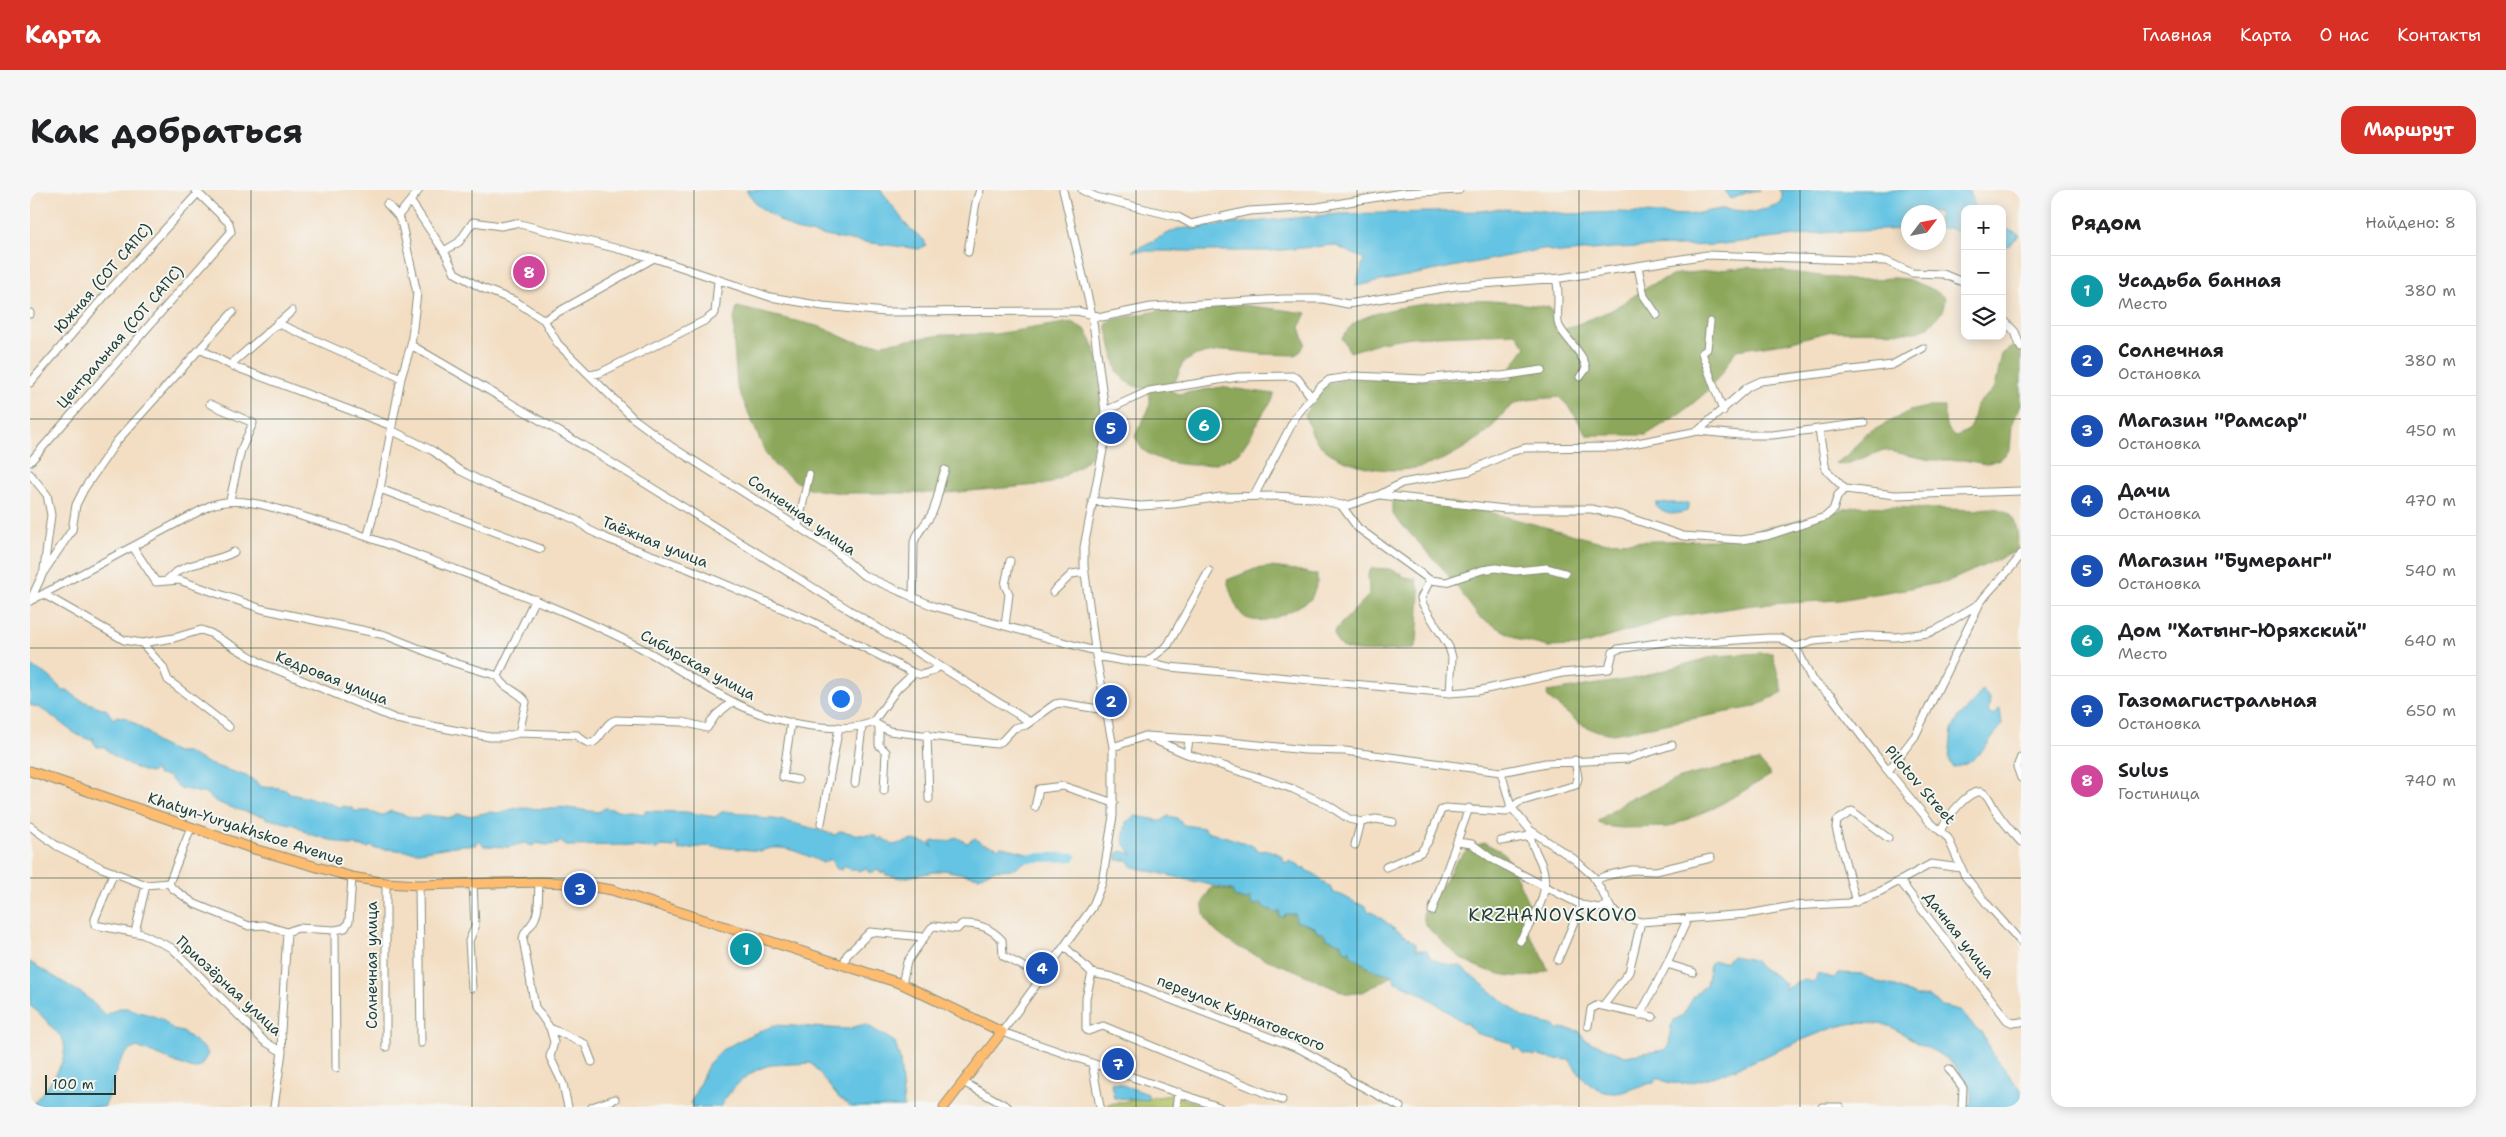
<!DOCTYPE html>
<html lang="ru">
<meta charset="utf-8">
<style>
:root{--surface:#fff;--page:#f6f6f6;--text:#202124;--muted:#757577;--line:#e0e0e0;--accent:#d93025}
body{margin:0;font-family:"Shantell Sans",sans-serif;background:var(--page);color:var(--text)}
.controls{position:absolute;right:15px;top:15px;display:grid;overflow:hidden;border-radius:10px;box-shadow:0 2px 12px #0003}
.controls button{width:45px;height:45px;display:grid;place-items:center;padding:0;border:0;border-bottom:1px solid var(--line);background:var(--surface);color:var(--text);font:25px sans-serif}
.compass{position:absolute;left:1871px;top:15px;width:45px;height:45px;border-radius:50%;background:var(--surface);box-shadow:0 2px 12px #0003;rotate:58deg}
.scale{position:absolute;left:15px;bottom:12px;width:71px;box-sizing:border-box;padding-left:5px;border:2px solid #1f3d34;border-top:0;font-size:14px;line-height:18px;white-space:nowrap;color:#1f3d34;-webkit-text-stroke:4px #f6f6f2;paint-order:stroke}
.you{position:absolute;left:810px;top:508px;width:18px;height:18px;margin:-12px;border:4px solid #fff;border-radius:50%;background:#1a73e8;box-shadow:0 0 0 8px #1a73e833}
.badge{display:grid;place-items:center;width:32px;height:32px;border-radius:50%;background:var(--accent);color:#fff;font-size:16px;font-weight:700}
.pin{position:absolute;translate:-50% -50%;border:2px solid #fff;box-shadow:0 1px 5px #0006}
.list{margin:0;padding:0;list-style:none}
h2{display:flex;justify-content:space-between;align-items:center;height:65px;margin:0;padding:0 20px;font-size:21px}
h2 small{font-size:16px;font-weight:400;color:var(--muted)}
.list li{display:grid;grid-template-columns:32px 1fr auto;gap:15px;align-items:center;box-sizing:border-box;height:70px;padding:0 20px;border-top:1px solid var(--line)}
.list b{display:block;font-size:19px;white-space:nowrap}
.list p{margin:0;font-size:16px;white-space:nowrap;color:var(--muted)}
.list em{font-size:16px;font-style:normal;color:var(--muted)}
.icon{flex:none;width:28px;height:28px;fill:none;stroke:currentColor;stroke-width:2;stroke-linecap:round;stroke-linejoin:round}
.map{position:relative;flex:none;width:1991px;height:917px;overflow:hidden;border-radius:15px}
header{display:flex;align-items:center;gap:30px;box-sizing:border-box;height:70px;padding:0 25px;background:var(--accent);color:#fff}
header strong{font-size:24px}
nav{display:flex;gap:28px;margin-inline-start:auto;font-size:18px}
.intro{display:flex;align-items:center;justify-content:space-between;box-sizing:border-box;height:120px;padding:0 30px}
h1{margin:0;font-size:35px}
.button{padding:12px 22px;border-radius:15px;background:var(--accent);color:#fff;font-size:18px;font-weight:700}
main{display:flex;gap:30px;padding:0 30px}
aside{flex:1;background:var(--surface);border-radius:15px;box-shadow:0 2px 12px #0003}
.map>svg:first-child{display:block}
.green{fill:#b1c164;stroke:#687f4c}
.forest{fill:#8ca75a;stroke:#567247}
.water{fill:#65c4e3;stroke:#42808c}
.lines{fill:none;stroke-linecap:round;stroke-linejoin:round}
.river{stroke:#65c4e3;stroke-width:9}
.minor-casing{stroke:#898e7c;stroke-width:9}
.major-casing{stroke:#898e7c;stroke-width:11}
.minor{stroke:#fff;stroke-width:7}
.major{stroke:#fdbc6f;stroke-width:9}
.grid{fill:none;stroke:#1f3d34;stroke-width:1;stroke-opacity:0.55}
.labels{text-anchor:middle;stroke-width:4;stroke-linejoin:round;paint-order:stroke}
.street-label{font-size:15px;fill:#1f3d34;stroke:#f6f6f2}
.quarter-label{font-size:18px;letter-spacing:1px;fill:#1f3d34;stroke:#f6f6f2}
</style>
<header>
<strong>Карта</strong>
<nav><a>Главная</a><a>Карта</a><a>О нас</a><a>Контакты</a></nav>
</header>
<div class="intro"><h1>Как добраться</h1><a class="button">Маршрут</a></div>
<main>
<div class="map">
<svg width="1991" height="917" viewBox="0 0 1991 917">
<rect width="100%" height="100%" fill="#f6f6f2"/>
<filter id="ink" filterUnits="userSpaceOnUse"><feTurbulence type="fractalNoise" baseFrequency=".02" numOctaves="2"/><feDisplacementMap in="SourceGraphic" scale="10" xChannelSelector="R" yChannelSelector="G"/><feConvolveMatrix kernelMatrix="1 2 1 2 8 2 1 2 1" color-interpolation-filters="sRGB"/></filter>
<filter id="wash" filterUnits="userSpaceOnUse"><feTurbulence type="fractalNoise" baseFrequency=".0096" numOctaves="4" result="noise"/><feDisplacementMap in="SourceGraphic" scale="20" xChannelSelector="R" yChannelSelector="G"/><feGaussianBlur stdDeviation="1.12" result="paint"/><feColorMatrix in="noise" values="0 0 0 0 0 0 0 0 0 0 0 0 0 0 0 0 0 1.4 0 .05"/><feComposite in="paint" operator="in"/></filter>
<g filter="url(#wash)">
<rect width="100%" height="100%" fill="#f3dec3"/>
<path class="green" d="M1141,905L1179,917H1079L1078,914Z"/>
<path class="forest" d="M1721,77L1822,90L1863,88L1877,89L1904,100L1915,108L1913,121L1899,136L1886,142L1802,141L1754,153L1706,160L1692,183L1673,205L1651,223L1616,245H1557L1540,218L1529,207C1516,209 1499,208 1487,213C1473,219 1468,233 1457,242C1414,275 1375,290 1322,273C1293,263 1283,253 1275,224C1291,198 1290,194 1321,189L1483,190L1482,176L1496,157L1486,143L1381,147L1351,152L1320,162L1312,148C1315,144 1318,139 1321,136C1342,115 1433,109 1462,111C1482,112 1501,115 1520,117L1526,129V143L1582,120L1621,95L1647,84Z
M1213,115L1277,123L1270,137L1275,153L1271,161L1265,165L1231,164L1197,160L1166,165L1153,173L1141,201L1148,204L1192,197L1244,204L1242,211C1229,226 1223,245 1211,260C1191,282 1135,278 1113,260C1110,257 1108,250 1105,247C1110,230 1127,217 1117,199C1104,197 1095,193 1087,181L1076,135L1081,130L1138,119Z
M707,117L791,137L819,150L833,153L852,154L912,145L965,144L1041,132L1055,139L1063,154L1068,170L1071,220L1066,253L1060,267L1049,277L1022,293L1008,295L918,303H811L781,299L767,292L744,275L735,262L707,196L704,156V129Z
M1986,154L1991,157V214L1982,235L1980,260L1972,268L1956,274L1933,270H1900L1854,260L1814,275L1805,273L1818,265L1835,245L1879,221L1897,217H1915C1915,231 1913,240 1927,246L1940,239L1946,215L1965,198L1972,164Z
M1362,310H1408L1436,316L1571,352L1684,350L1828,316L1945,320C1977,313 1991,326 1987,361L1917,392L1809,410L1722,415L1643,427L1549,456L1518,457L1490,450L1449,427L1415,381L1362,324Z
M1241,377L1266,380L1287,385V394L1281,409C1265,419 1237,437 1216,428C1206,423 1200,400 1197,390L1225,379Z
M1342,378L1359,379L1373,384L1371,386L1386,389L1390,403L1387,452L1384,459C1366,459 1330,465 1314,458C1307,455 1305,448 1304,441L1339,405L1338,384Z
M1731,463H1742L1753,502L1724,517L1583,544L1563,540L1549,533L1518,508L1517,502L1607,488L1685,466Z
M1729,571L1741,585L1684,618L1639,637L1592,638L1573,636L1568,631L1597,610L1653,587L1698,576Z
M1455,653L1474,663L1482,677L1501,719L1499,730L1495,737L1512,765L1518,780C1495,794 1459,783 1437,772C1427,766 1418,757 1410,750C1404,744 1393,735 1393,725C1393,718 1413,696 1417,687C1426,671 1435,656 1455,653Z
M1182,697L1240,709L1362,786L1333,802L1319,804C1301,798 1284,789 1267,781C1241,770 1176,753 1173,718C1172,710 1178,703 1182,697Z"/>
<path class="water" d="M716,0H851L877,36L894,50L896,55L889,59L811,49L765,40L728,16Z
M1695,0H1731L1721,1L1701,9Z
M1749,0H1938L1946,19H1935V46L1919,38H1909L1908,22H1878V39L1802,42L1683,55L1582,58L1531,63L1513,59L1326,96L1334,69L1304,55L1241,61H1102L1147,39L1308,24L1451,21L1466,19L1505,20L1538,24L1588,22L1658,25L1691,19L1724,22L1752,13V1Z
M1972,37L1990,45L1978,56L1972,55Z
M1626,313H1659L1657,321C1643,325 1636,326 1626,316Z
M0,475L20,487L33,501H39L48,509L77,520L83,529L87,526L97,528L121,545L125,552L146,562H156L179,574L219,587L232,597L249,598L258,601L260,604L296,612L311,618L313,616L322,618L324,621H339L351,626L361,621L388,629L395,625L421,628L428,624L440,626L460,622L468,623L487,618L525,619L529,617L568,622L575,618L614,624L615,621L656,622L685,627C688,625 690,623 692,622C700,621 728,624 734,629C744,626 792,641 805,645L811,641L830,645H846L848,650L851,647L863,655L883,650L900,654L903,658L901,653L903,651H920L926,647L937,653L945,648L951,653L965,656L968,658L971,656L997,663L995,672L983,679L963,680L949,687L914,680L872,688L856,685L855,681L853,683L847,680L844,682H838L837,678L829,681L824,678L822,681L815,675L812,680L807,679L800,669L793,673C774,664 750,652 732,661L675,656L649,660L647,653L644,657L632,656L627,659L593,655L535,656L530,651L528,654L517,655L506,653L503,656L494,653L479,657L454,656L449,650L445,655H431L389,662L343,658L341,656L338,658L327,656L326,654L322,656L279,644L265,635L235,628L234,625L232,626C217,622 184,615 177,604L149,598L138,586L128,585L125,580L120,583C109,581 79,566 75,557H67L63,551V547L61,550C36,544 23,520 0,515Z
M1953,499L1960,510L1958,523L1963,525L1970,518L1972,535C1959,551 1946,576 1923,577L1919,569L1922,540L1930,525L1939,518Z
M1106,626L1132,631L1138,626L1147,628L1154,635L1174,638L1179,643L1181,642L1221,655L1230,661L1238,660L1251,665L1255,673L1259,671L1269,675V678H1274C1278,683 1281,681 1286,685C1292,689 1292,694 1300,697L1303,703C1315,704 1321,713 1334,715L1339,722L1341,721L1386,754V760H1397C1399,772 1419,775 1430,776L1494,828L1525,836L1528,841L1531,838L1549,841L1555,850L1595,866L1634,860L1639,855L1641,836L1644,830L1653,825L1664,806L1676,795L1680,774L1684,771L1695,772L1702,766L1724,770L1730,777L1746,786L1755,794V799L1775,789L1781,792L1786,790L1787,784L1804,788L1809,783L1832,784L1851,794H1858L1886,806H1897L1912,816L1930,820L1944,837L1951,842L1964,866L1991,900V917H1938C1947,906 1936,888 1928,880C1917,867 1904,861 1888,853C1880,848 1863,837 1855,835C1848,834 1836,833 1829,833C1786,832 1659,917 1628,887L1624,893C1611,894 1599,902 1586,903C1564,904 1550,887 1540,870C1529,869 1521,870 1509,866L1508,863L1506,866L1493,864L1489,858L1484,859L1481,853L1445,843L1438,836L1439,833L1434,834C1417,820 1386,798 1365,792L1363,785L1341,779L1320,764V759L1318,761L1314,760L1312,754L1297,748L1293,743L1287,742L1285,737L1266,731L1265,724H1255L1254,727L1249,726L1250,721L1245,723L1242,720L1233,718L1232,714L1222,715L1220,707L1217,710L1205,707L1202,700L1103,677L1098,670H1087V663L1092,661L1102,664L1093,652L1096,632Z
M0,772L56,806L75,825L89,818H97L132,829L143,840L153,842L175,859L178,864L170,877L163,879L107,857C82,866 86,897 74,917H1C13,903 39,873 34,853C32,846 24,840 20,835C13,827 8,821 0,816Z
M835,834L865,852L870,870L874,917H821L808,907L781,873C768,874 754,874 742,875C721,878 700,899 690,917H662L661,912L679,873L692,860L716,847L745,835L817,839Z
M1084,892L1118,904V910L1084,908L1081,893Z"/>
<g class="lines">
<path class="river" d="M986,668L1042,667"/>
</g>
</g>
<g filter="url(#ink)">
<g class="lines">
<defs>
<path id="minor" d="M1033,0L1062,125L1075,221V250L1054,357V376L1066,466L1083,557V626L1072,693L1062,718L972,842L1189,917
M1052,0L1066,7L1148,27L1161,34L1219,21L1288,17L1372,3L1429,0
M381,12L414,61L425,83L452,98L485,111L514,130L528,154L603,228L642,257L803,359L833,385L903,416L1065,461
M368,26L389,0
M414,61L429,52L443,32L471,36L486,33L624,68L740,107L793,116L855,122L1047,121L1072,127L1121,117L1253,109H1293L1318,114L1426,96L1531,88L1677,65L1856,71L1882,83L1913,84L1935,93
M938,62L946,12L950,0
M1608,77L1614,106L1627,125
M1526,89C1531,104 1525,127 1529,136C1535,148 1556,166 1556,179L1550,187
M0,123V124
M1972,128L1985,142L1991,158
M514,130L624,68
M1680,132L1677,159L1672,163L1693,221
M247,133L371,188
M381,155L566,263L1000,532
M170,159L200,175L362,236
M200,175L262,121
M560,185L570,183L676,130L685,123L688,91
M0,193L84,95L168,3
M180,214L223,233L211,260L200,310
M1075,221L1119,201L1208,187L1262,186L1268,189L1282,208
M361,240L403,261L429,280L463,297L535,325L548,331L559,340L578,349L659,379L779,430L884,483C893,487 901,482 909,477
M1669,240L1718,197L1731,191L1862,175L1893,158
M1789,241L1796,280L1815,299L1865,305L1991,301
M0,272L201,42L199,33L165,0
M0,284L17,305L21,325L14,379
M350,299L511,359
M1350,305L1475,319H1561L1591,325L1653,346L1711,350L1737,346L1795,327L1803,320L1808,305L1815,299
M1224,306L1266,226L1289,198L1299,190L1325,186L1393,189L1434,185L1471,186L1512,180
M1062,311L1110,316L1144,314L1191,307L1244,306L1282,308L1311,315H1319L1349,305L1372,293L1440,281L1481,262L1495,258L1587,257L1668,241L1710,245H1742L1834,233
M1311,315L1328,338L1400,390L1391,408L1392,413L1419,457L1422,467L1420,503
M768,336L779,284
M338,345L350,299L371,188L381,155L387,103L372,35L368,26L357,14
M103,357L126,392L149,390L232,419L355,445L425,473L468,486C474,500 489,500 496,512L489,543
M138,389C156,370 183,374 204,362
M1400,390L1416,392L1452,380L1466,378L1485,381L1517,378L1535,383
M1023,402L1042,384L1055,382
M15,405L94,450L112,453L133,477L138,490L199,537
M883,408L884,352C888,341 895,335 901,325C908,313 909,294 915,280
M0,411L179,316C212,303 252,321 284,330C333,344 379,362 427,380C488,403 549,426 607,456C653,479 694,514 743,528C769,536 819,543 843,532L859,541L966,554L972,551L984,538L996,535L1025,514L1031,513L1075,520
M0,411L13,383L42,340L46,315L54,299L87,251L203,122
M975,436L979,404L975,395L980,371
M112,453L144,448L171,440L180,443L233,474L366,529L460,547H473L489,543L547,545C570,568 569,534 586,530L653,532L677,538L686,525L702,512
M1766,457L1782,490L1802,507L1854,576L1899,631L1918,648L1935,686L1957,714L1991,752
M1066,466L1094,471L1117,472L1138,455L1179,381
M1117,472L1139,477L1420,503L1447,501L1532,483L1579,479L1583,462L1588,459L1641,451L1661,453L1738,448H1750L1766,457L1784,451L1837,446L1865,447L1898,443L1908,439L1950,413
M468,486L505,409
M761,532L753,587L768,590
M843,532L867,499L884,483
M849,536V555L856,562L854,601
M897,544L899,609
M1120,548L1157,564L1263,599L1298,615L1319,629L1331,632L1346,629L1363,632
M1083,557L1115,546L1181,550L1275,560L1315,561L1471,582L1516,573L1598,569L1642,555
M1157,564L1159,549
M1991,567L1987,577L1991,588
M1858,581L1885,546L1950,413C1962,395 1980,383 1991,364
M1471,582L1481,617L1500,640L1544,669L1563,686L1582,720L1594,727L1611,732L1718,724L1762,716L1819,713L1851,701L1901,674L1931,678
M825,593L832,537
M1005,617L1009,599L1033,596L1084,613
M1415,618L1476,622L1489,612L1546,595L1548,588L1545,570
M791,633L809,537
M0,636L27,656L72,678L116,695L139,693L161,638
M1910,641C1916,630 1941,593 1955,604C1960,608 1962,616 1966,621C1973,632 1982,642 1991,652
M1471,651L1500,646
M1427,652L1442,654L1462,669L1551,715L1569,718L1578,716
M1325,655L1331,632
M1356,677L1391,662L1399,650L1411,620L1418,618
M84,682L65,729V735L112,744L142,758L234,851L252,862
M1566,690L1575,686L1602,680L1626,681L1681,668
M1870,691L1977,830L1983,833L1991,832
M509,692C508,704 510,722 503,732C499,739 494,740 493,749L505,817L520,838L524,852L520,867L533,894L538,917
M139,693L142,698L165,714L219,736L234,735L257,742L268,738L305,740L315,738L319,731L322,687
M389,695L391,853
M1826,712L1806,638L1807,631L1822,621L1858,648
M1402,721L1439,618
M305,740L306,878
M105,742L116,695
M1490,751C1504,726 1523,703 1511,673C1506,661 1500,654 1500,640
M1035,757L1062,783L1082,787L1270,859L1312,882L1318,889L1370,917
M1528,770L1551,715
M1637,774L1663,782
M813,775L817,765L840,742L894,747
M1062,783L1056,808V839L1058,841L1073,836L1252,910
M872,794L877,772L901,738L904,736L927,739L932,734C949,733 961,738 972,750L973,766L1012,786
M442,798L439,751L445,737L443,694
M1573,816L1599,782L1611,732
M1610,825L1637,774L1658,728
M1558,836L1561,819L1568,815L1623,827
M520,838L555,854L562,872
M356,857V693
M1062,873L1070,917
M1919,879L1933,898L1932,917
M933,892L978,917
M244,917L252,862L251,842L257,742
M562,917L585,909
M1146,917L1148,902
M1792,917H1810"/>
<path id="major" d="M0,581L224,659L322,687L356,693L389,695L509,692L539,693L582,700L872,794L972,842L914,917"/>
</defs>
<use href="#minor" class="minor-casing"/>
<use href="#major" class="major-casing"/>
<use href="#minor" class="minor"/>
<use href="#major" class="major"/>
</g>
</g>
<path class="grid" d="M221,0V917M442,0V917M664,0V917M885,0V917M1106,0V917M1327,0V917M1549,0V917M1770,0V917M0,229H1991M0,458H1991M0,688H1991"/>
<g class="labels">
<g class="street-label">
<text transform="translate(73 88) rotate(-49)" y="5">Южная (СОТ САПС)</text>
<text transform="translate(90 147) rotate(-49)" y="5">Центральная (СОТ САПС)</text>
<text transform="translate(772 325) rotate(35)" y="5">Солнечная улица</text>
<text transform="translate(625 352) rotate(22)" y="5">Таёжная улица</text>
<text transform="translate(668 475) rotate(29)" y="5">Сибирская улица</text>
<text transform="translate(302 488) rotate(22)" y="5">Кедровая улица</text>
<text transform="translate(1890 595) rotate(49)" y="5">Pilotov Street</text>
<text transform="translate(216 639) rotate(18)" y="5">Khatyn-Yuryakhskoe Avenue</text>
<text transform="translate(1929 745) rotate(52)" y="5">Дачная улица</text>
<text transform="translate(342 775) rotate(-90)" y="5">Солнечная улица</text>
<text transform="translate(199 796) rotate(43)" y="5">Приозёрная улица</text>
<text transform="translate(1211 823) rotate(22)" y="5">переулок Курнатовского</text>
</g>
<g class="quarter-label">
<text x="1523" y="731">KRZHANOVSKOVO</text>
</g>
</g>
</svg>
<div class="controls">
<button>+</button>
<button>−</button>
<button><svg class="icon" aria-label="layers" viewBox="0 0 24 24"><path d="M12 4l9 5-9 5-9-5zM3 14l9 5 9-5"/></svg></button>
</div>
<svg class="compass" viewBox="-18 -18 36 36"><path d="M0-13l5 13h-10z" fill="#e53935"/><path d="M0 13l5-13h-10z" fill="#757577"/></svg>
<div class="scale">100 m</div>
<div class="you"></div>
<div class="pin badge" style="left:716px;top:759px;background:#0f9aa8">1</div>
<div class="pin badge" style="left:1081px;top:511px;background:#1a4fb4">2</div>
<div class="pin badge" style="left:550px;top:699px;background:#1a4fb4">3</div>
<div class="pin badge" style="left:1012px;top:778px;background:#1a4fb4">4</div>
<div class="pin badge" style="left:1081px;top:238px;background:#1a4fb4">5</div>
<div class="pin badge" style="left:1174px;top:235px;background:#0f9aa8">6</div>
<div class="pin badge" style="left:1088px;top:874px;background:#1a4fb4">7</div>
<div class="pin badge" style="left:499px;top:82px;background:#d1479c">8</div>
</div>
<aside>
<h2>Рядом<small>Найдено: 8</small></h2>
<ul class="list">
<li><span class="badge" style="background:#0f9aa8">1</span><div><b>Усадьба банная</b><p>Место</p></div><em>380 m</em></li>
<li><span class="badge" style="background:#1a4fb4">2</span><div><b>Солнечная</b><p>Остановка</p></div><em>380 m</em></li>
<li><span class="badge" style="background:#1a4fb4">3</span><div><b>Магазин &quot;Рамсар&quot;</b><p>Остановка</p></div><em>450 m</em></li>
<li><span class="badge" style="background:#1a4fb4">4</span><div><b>Дачи</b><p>Остановка</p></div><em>470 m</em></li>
<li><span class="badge" style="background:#1a4fb4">5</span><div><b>Магазин &quot;Бумеранг&quot;</b><p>Остановка</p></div><em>540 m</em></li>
<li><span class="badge" style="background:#0f9aa8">6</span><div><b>Дом &quot;Хатынг-Юряхский&quot;</b><p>Место</p></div><em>640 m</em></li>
<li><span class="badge" style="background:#1a4fb4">7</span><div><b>Газомагистральная</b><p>Остановка</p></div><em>650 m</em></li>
<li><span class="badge" style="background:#d1479c">8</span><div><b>Sulus</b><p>Гостиница</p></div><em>740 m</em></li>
</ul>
</aside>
</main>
